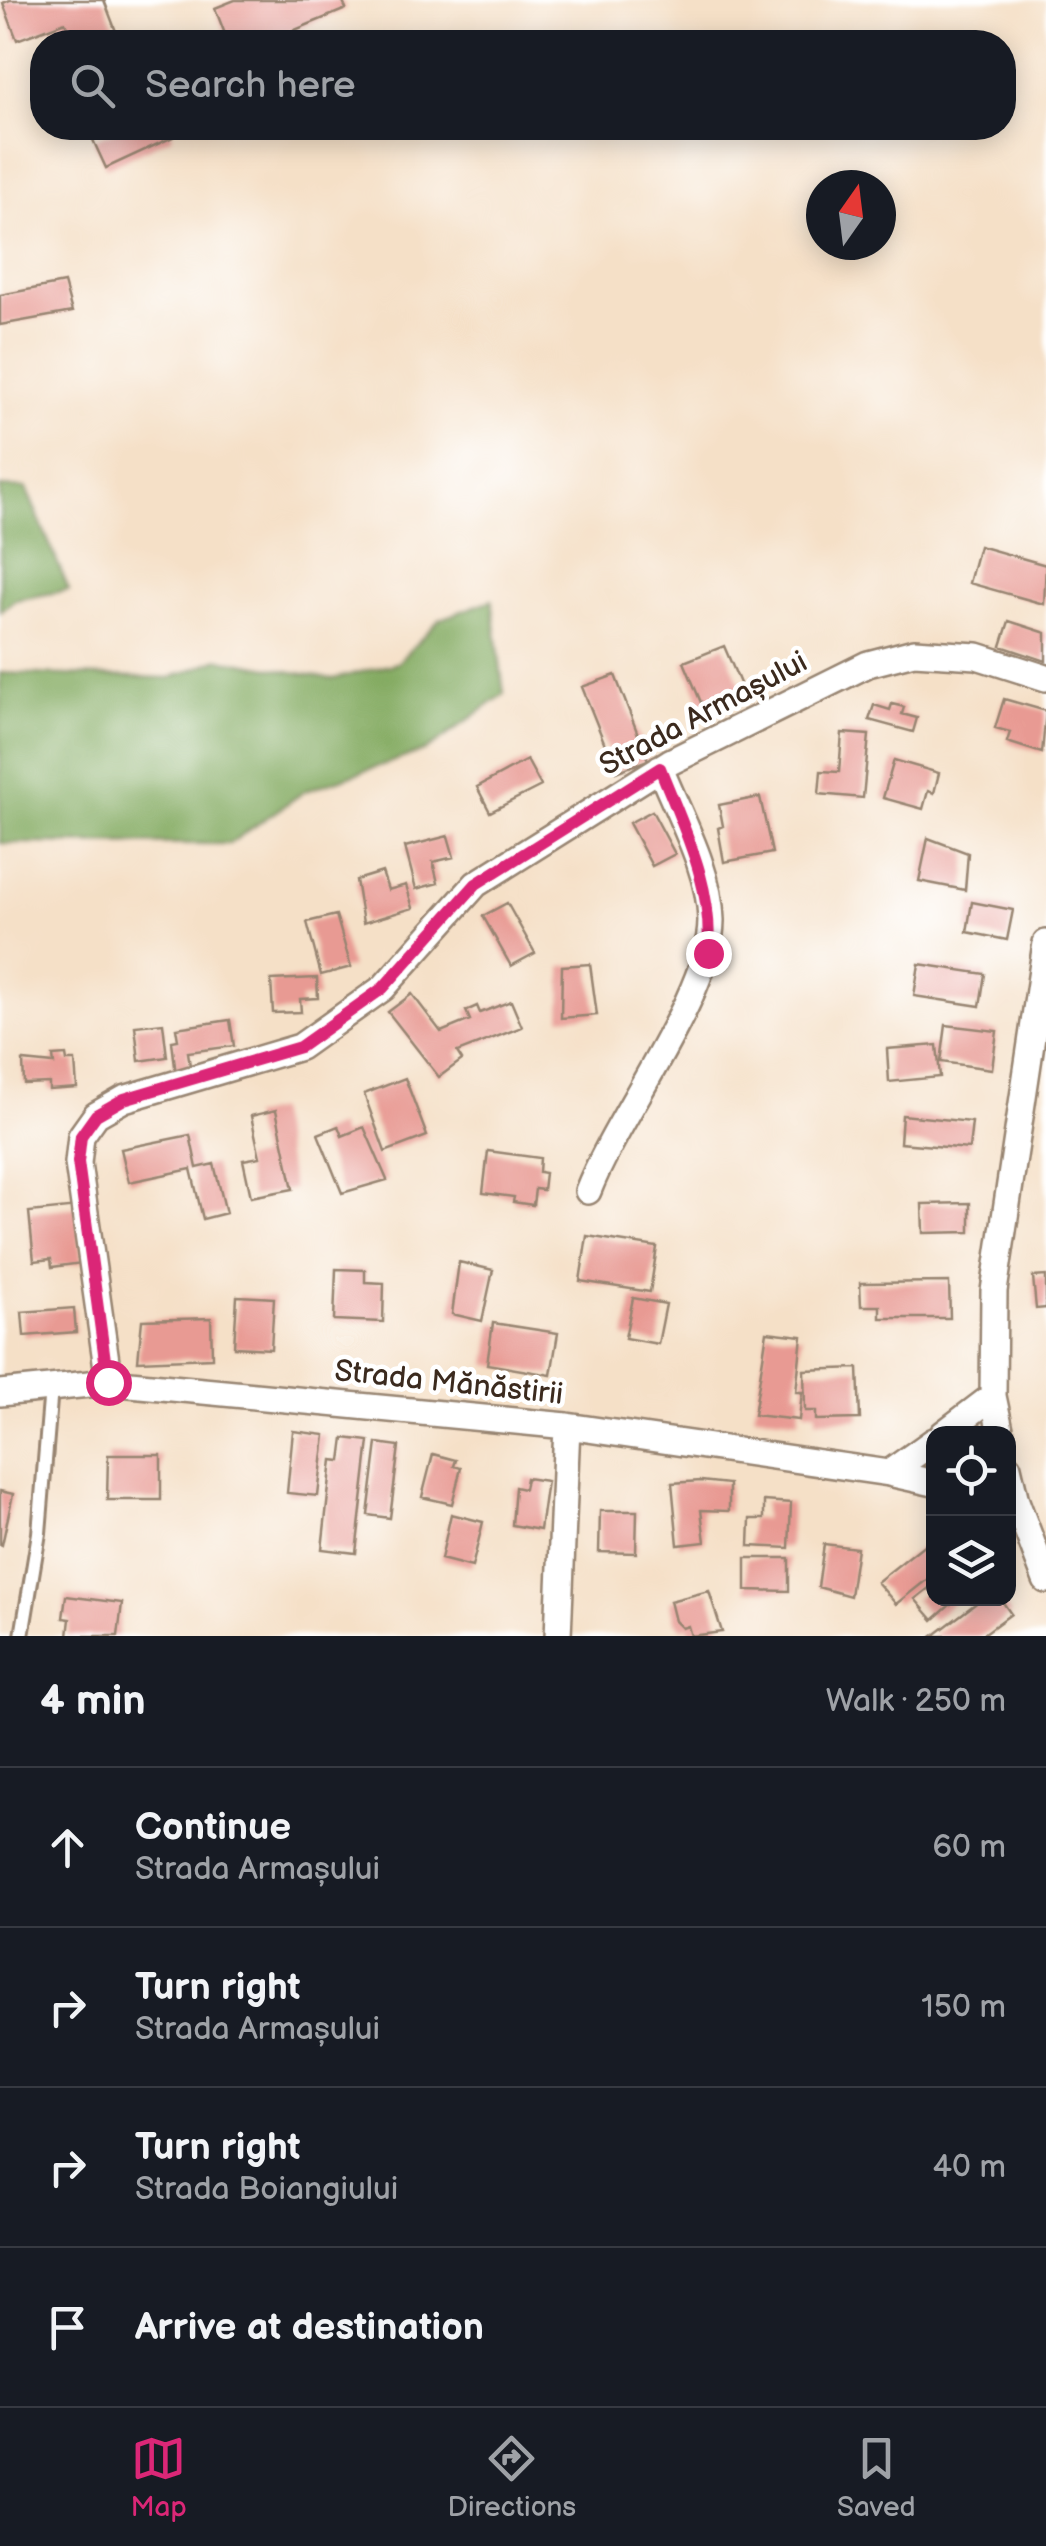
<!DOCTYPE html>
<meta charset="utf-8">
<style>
:root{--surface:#171b24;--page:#20242c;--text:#f1f3f6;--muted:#9ea1a6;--line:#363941;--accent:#db2777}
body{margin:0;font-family:"Balsamiq Sans",sans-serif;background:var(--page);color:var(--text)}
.controls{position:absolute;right:30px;bottom:30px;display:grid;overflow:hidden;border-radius:20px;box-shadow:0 5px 25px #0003}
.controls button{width:90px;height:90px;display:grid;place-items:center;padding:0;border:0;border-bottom:2px solid var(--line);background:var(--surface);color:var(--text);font:50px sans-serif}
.compass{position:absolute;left:806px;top:170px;width:90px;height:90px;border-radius:50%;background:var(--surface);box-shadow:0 5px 25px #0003;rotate:14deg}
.stop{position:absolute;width:30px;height:30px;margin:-22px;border:8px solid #db2777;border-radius:50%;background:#fff}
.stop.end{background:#db2777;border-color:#fff;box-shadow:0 2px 10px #0008}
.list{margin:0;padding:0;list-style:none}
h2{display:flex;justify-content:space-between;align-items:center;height:130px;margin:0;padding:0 40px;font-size:42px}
h2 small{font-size:32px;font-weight:400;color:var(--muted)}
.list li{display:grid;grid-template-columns:65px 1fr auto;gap:30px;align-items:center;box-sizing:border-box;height:160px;padding:0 40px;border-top:2px solid var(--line)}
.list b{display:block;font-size:38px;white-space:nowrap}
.list p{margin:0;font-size:32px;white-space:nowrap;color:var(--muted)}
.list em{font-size:32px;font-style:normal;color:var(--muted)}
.icon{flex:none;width:55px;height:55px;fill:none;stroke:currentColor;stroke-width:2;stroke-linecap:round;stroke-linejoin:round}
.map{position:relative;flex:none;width:1046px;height:1636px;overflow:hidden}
.search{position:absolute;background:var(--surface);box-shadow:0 5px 25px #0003;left:30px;right:30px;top:30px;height:110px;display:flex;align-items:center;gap:25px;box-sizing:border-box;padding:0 35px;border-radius:40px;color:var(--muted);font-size:38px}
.sheet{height:770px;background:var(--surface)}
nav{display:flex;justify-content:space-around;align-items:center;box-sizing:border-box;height:140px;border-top:2px solid var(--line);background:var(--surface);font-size:28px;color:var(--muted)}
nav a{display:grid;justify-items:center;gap:5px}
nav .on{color:var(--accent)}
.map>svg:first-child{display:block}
.forest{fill:#83aa61;stroke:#5f6a40;stroke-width:2.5}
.building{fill:#e89a93}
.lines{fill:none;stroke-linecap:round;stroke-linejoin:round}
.service-casing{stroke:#988572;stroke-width:18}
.minor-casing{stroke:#988572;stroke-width:30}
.service{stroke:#fff;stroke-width:12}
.minor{stroke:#fff;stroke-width:25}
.route{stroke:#db2777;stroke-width:12}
.labels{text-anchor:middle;stroke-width:9;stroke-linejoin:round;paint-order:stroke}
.street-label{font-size:30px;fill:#3b2a1e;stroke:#fff}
</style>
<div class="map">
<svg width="1046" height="1636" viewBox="0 0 1046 1636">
<rect width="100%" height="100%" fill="#fff"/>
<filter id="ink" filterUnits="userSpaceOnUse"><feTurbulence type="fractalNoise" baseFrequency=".01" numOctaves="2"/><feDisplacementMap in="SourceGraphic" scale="20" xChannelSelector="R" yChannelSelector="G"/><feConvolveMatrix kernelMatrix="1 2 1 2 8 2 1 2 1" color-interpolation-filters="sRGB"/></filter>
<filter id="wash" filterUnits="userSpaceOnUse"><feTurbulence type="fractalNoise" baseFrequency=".0048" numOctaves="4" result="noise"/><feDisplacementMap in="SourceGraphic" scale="40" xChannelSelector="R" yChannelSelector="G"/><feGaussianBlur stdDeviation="2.25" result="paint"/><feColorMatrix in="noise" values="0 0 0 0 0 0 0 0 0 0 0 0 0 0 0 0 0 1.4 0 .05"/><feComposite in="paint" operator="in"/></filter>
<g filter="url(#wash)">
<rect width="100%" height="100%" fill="#f5e0c7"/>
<path class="forest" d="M0,487L26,488L69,590L15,600L0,612Z
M492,600L504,694L427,750L305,791L229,844L0,843V673L170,678L219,659L333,679L397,663L440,619Z"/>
<g id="blocks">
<path class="building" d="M10,0H104L120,42H74L65,22L17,40L3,3Z
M235,0H342L346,9L266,42H228L215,8Z
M121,128H168L173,137L106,168L93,140Z
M64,283L72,312L0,325V295Z
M979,546L1046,565L1044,604L969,583Z
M1009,621L1046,633V661L1001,646Z
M724,646L745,695L705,712L684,662Z
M615,675L648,760L616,772L582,687Z
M1004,699L1046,711L1042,753L1007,742L1010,732L995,728Z
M892,704L904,707L902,714L917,718L913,732L869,720L874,705L890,710Z
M842,733L869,735L863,798L819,794L821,771L839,772Z
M527,760L541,786L490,812L477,787Z
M894,760L939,773L934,793L928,791L923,809L883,798Z
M760,797L772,853L724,862L718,828L723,826L719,805Z
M652,811L675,854L652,866L629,823Z
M448,836L454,857L433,862L438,883L416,889L405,847Z
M928,838L968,853L965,890L919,881Z
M382,872L388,890L406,885L413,908L363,923L356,880Z
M972,902L1013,910L1007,940L967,932Z
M507,903L535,953L511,966L483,916Z
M336,915L351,967L321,975L307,922Z
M590,964L597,1015L561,1018L562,966Z
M919,964L985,974L980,1006L914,996Z
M317,978L318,998L300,999L301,1012L273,1013L271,980Z
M412,994L441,1032L470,1020L466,1011L477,1006L480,1013L511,1001L522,1027L457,1052L462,1060L439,1077L388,1012Z
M230,1020L234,1046L188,1052L191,1073L176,1075L172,1041L178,1040L176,1028Z
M163,1023L167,1057L139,1061L135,1026Z
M946,1025L997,1031L992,1069L941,1062Z
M937,1045L940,1077L889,1082L887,1049Z
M66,1055L67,1061H75L77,1088L49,1090V1083L24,1084L23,1061L54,1064L53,1056Z
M405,1078L427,1136L385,1152L364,1094Z
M276,1110L293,1189L251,1197L243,1160L260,1157L251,1116Z
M902,1115L972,1122L969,1149L900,1143Z
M338,1126L342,1136L364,1127L387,1180L342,1193L318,1134Z
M190,1135L197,1168L214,1164L226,1213L203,1219L191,1169L129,1182L121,1149Z
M488,1151L540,1158L539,1172L545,1173L543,1190L535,1189L533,1205L513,1202L514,1197L483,1193Z
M970,1203V1232L923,1233L922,1204Z
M77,1207L82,1263L52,1267L51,1259L34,1261L29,1212Z
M587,1236L657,1247L650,1292L580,1281Z
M459,1262L493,1270L482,1321L452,1314Z
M336,1269L365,1270V1282L384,1283L383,1322L334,1320Z
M1046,1276V1308L1036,1309L1033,1277Z
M949,1282L950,1318H880V1306H861L860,1283Z
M237,1296L274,1298L271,1349L234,1347Z
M633,1298L666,1304L658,1344L625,1338Z
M74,1308L76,1332L24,1336L22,1312Z
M211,1318L212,1358L138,1361L142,1320Z
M493,1323L558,1333L551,1375L487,1364Z
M767,1332L802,1336L796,1392H802L799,1420L754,1415Z
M858,1368L860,1419L816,1420V1411H805L804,1370Z
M293,1431L325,1435L318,1496L287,1493Z
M344,1438L369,1441L356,1553L322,1549L332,1460L341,1461Z
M377,1443L399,1446L390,1518L368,1515Z
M433,1454L456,1460L454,1466L461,1468L452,1504L422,1497Z
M108,1455H161V1500H107Z
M526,1478L547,1481L540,1530L512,1525L515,1487L524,1489Z
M701,1481L729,1484V1511L701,1510L705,1542L678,1545L672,1483Z
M0,1491L13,1494L2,1545L0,1544Z
M764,1501L791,1503L789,1548L749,1546L750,1519H764Z
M600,1511H637L636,1553L599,1552Z
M451,1514L483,1522L472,1567L441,1559Z
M824,1544L857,1548L850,1596L818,1587Z
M925,1544L929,1550L934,1546V1574L896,1604L877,1582Z
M746,1558H789V1591L746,1590Z
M934,1584V1598H958L933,1620L915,1599Z
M709,1591L722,1632L691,1636L688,1626L682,1628L675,1621L670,1601Z
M66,1596L122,1603L118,1636H68L70,1619L63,1618Z
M983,1598H1000L1011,1614L981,1636H933Z"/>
</g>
</g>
<g filter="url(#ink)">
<use href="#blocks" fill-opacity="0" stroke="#988572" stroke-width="2.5"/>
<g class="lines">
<defs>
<path id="service" d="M22,1636L39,1533L51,1388"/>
<path id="minor" d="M588,1191C617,1116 712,991 711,920C710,869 678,814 660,768
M109,1382L78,1163L81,1136L96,1115L124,1099L300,1047L383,988L476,884L670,762L868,664L914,652L977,656L1046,678
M0,1393L109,1382L567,1426L889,1473L934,1441
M943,1434L993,1396
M1001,1434L993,1396L994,1291L1046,943
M1008,1467L1016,1501L1046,1580
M889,1473L934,1483
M558,1636L567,1426"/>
</defs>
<use href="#service" class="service-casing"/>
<use href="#minor" class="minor-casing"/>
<use href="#service" class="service"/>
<use href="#minor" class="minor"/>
</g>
</g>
<g class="lines" filter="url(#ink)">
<path class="route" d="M108,1382L78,1162L81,1136L96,1115L124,1099L300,1047L383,988L476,884L660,768C684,829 714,887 708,953"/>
</g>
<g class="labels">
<g class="street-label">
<text transform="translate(703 713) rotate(-28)" y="10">Strada Armașului</text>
<text transform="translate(449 1382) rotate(6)" y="10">Strada Mănăstirii</text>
</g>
</g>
</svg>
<div class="controls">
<button><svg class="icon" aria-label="locate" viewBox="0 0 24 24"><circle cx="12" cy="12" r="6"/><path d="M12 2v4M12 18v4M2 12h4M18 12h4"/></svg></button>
<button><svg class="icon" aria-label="layers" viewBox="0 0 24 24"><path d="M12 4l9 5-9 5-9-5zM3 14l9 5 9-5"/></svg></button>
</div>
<svg class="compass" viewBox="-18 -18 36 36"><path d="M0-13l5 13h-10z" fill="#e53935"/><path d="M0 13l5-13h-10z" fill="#9ea1a6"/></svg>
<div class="stop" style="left:108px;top:1382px"></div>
<div class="stop end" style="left:708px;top:953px"></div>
<div class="search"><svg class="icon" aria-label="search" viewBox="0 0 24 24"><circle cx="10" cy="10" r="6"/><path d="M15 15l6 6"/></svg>Search here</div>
</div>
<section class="sheet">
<h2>4 min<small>Walk · 250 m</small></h2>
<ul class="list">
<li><svg class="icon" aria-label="ahead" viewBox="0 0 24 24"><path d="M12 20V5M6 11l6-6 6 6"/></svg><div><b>Continue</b><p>Strada Armașului</p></div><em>60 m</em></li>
<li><svg class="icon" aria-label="right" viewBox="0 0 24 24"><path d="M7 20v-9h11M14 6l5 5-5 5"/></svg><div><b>Turn right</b><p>Strada Armașului</p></div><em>150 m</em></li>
<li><svg class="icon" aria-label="right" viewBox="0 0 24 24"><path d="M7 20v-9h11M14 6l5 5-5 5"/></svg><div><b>Turn right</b><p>Strada Boiangiului</p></div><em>40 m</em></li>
<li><svg class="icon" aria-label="arrive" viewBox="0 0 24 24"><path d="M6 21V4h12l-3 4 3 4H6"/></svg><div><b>Arrive at destination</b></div></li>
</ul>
</section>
<nav>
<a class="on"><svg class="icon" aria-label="map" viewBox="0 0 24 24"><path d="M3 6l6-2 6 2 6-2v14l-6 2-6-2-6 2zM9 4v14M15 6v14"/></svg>Map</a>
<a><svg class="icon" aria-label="directions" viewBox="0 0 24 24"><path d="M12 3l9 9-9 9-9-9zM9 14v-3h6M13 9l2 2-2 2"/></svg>Directions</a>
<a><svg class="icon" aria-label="saved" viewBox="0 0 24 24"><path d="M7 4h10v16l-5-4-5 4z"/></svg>Saved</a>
</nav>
